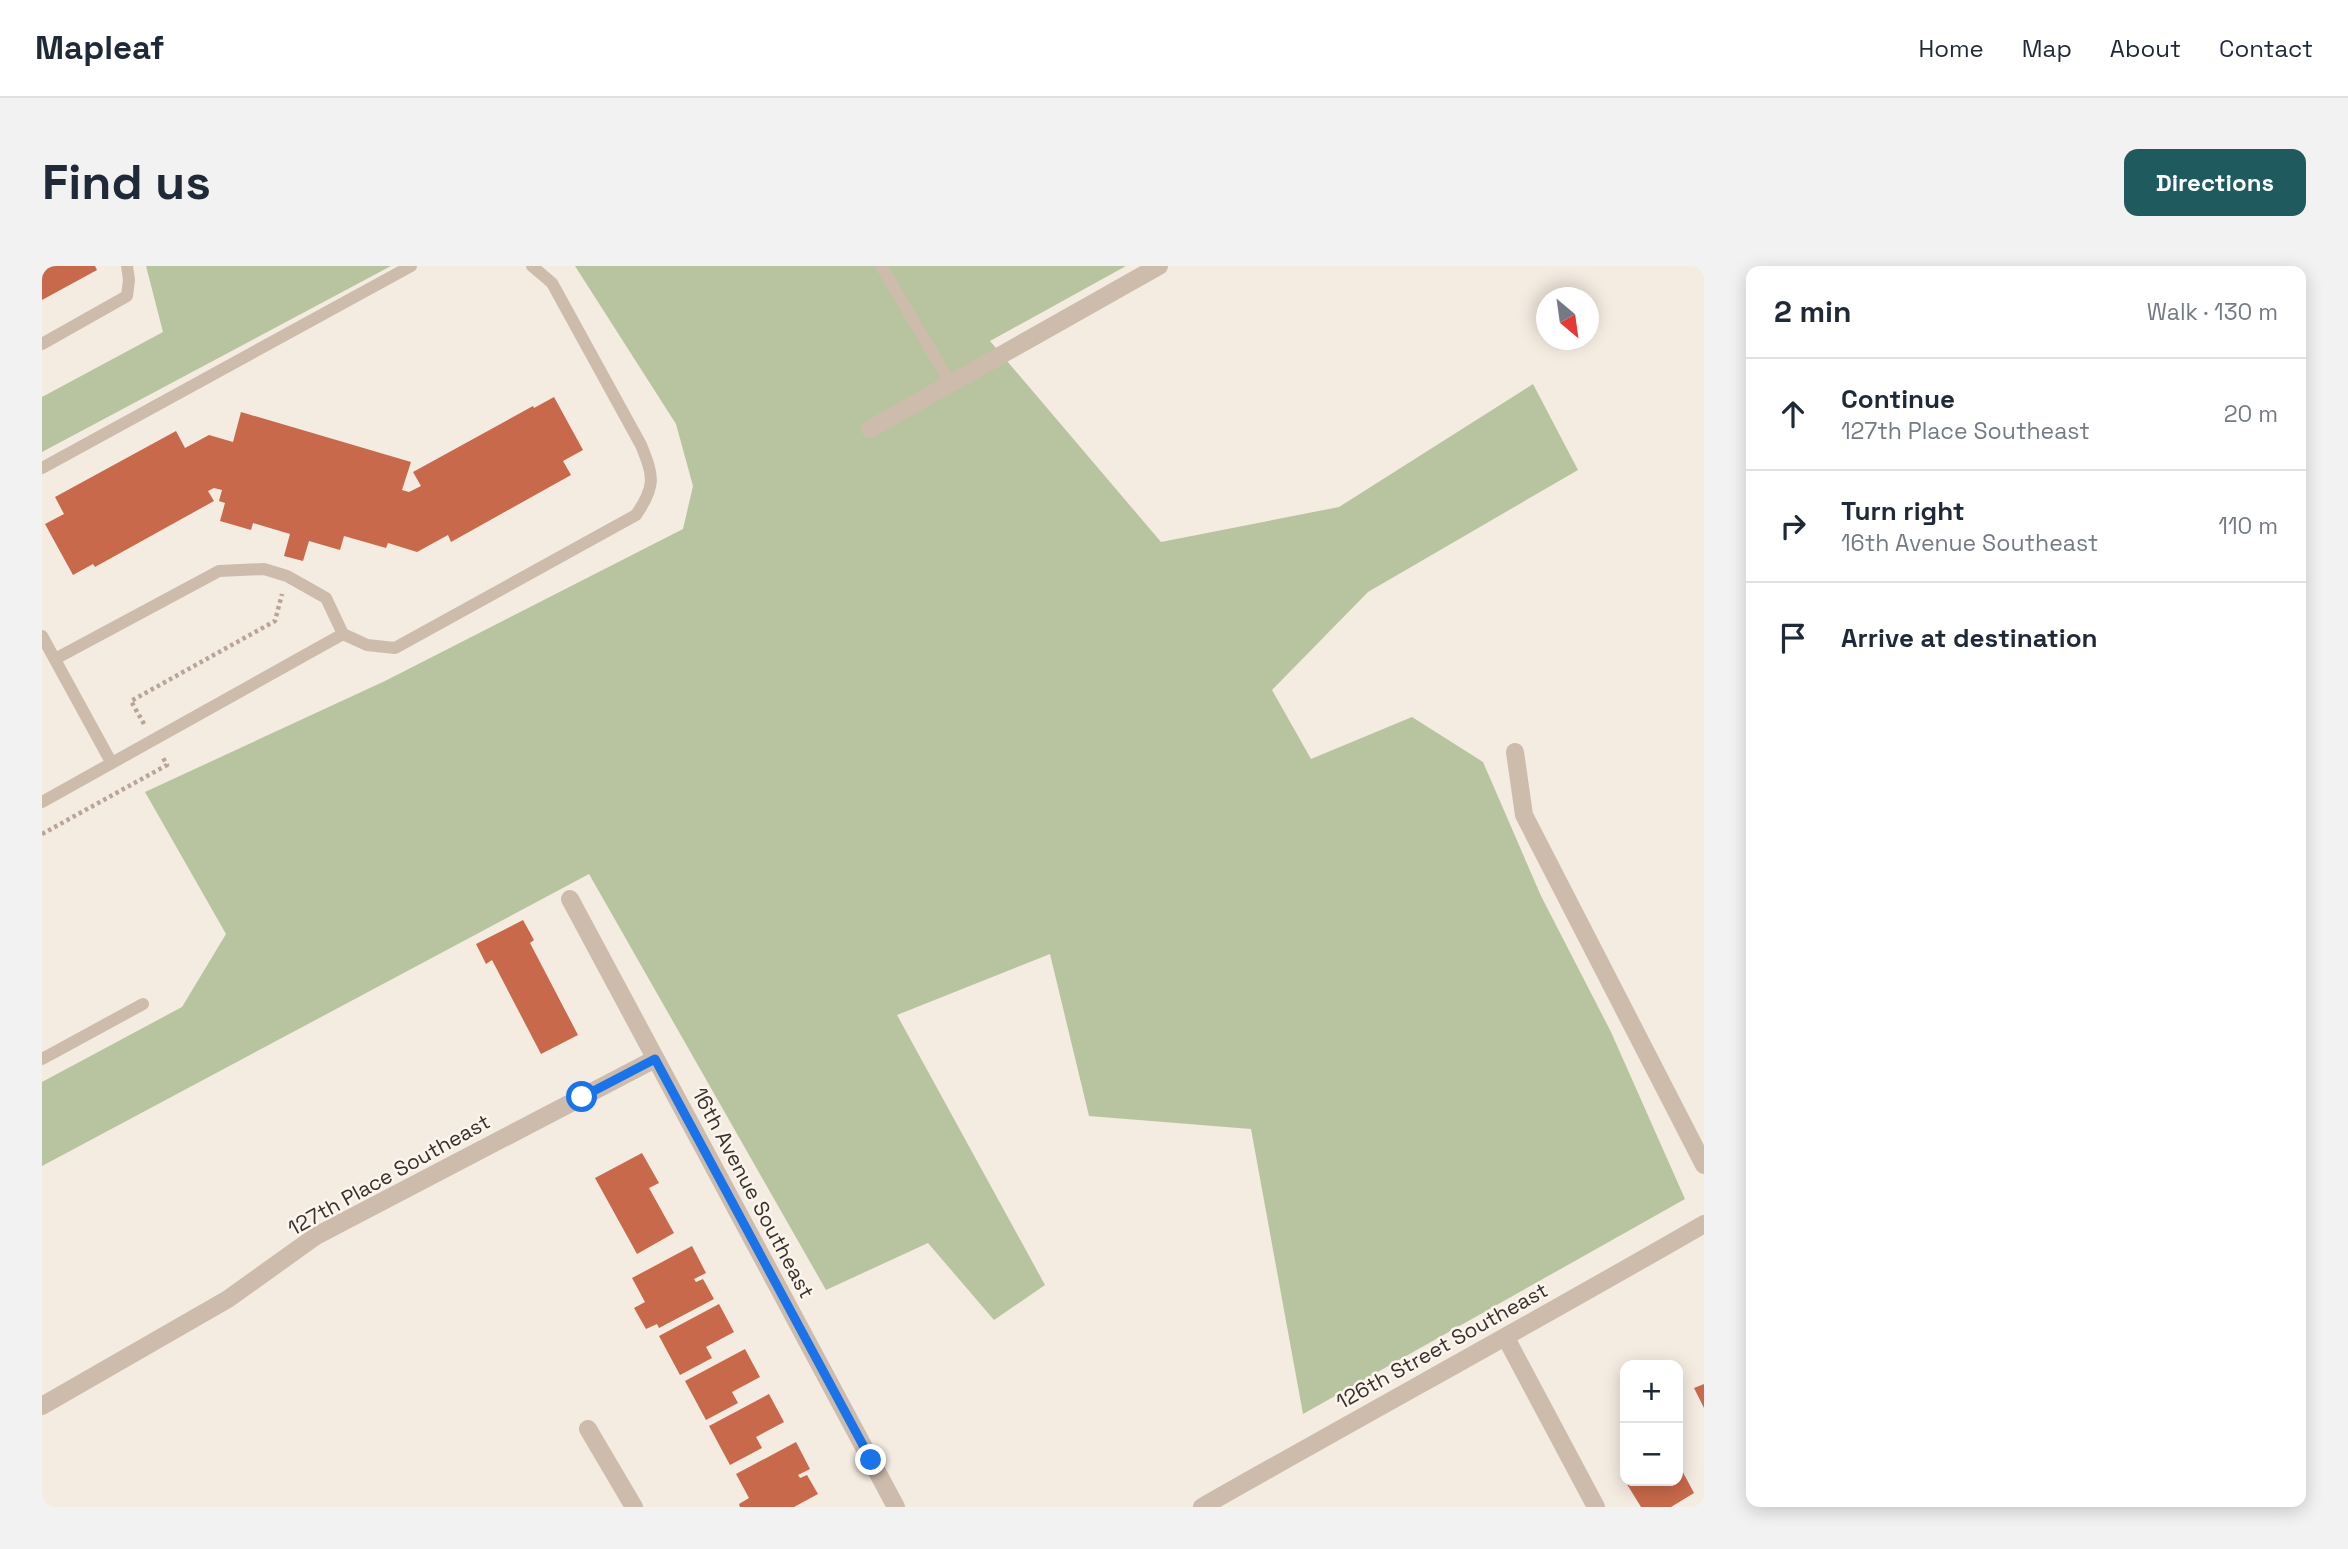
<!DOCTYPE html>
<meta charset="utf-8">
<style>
:root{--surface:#fff;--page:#f2f2f3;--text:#1f2937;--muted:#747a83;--line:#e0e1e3;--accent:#1f5a5e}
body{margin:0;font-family:"Space Grotesk",sans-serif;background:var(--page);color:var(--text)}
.controls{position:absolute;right:21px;bottom:21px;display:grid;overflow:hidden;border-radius:14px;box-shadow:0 4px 18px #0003}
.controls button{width:63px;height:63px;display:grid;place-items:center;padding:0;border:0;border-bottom:2px solid var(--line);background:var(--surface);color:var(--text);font:35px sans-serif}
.compass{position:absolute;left:1494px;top:21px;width:63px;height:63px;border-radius:50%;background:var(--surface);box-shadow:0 4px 18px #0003;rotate:151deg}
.stop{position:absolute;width:21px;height:21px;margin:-16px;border:5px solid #1a73e8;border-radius:50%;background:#fff}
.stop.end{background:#1a73e8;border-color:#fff;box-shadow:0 2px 7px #0008}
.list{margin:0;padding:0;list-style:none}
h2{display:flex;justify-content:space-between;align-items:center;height:91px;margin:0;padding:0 28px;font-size:30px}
h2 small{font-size:23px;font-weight:400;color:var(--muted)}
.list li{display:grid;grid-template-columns:46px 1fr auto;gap:21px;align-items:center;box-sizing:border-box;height:112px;padding:0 28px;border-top:2px solid var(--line)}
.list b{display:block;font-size:26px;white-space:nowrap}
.list p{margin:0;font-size:23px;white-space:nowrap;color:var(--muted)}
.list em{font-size:23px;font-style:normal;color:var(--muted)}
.icon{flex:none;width:38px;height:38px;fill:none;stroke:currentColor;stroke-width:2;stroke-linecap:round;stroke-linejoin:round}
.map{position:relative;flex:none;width:1662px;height:1241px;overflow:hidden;border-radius:14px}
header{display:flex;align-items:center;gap:42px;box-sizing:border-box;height:98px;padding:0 35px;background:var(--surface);border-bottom:2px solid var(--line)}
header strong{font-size:33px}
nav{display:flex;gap:38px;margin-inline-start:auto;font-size:24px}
.intro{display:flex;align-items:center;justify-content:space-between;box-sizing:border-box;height:168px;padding:0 42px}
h1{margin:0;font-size:49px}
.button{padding:18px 32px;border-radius:14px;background:var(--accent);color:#fff;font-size:24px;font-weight:700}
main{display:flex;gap:42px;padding:0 42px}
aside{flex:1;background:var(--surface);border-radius:14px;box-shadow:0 4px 18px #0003}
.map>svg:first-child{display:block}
.green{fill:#b8c4a0}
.building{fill:#c8694b}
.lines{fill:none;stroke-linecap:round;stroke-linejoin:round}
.path{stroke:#b9a596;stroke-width:4.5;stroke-dasharray:3.5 3.5;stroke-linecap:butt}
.service{stroke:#cdbbac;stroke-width:12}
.minor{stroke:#cdbbac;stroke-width:18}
.tertiary{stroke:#cdbbac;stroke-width:18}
.route{stroke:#1a73e8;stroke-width:9}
.labels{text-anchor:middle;stroke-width:5;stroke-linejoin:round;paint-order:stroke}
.street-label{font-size:21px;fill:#3b302b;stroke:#fbf5ee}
</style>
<header>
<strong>Mapleaf</strong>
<nav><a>Home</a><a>Map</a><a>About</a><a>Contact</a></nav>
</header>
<div class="intro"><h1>Find us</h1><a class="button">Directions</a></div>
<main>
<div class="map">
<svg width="1662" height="1241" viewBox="0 0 1662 1241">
<rect width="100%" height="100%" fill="#f4ebe1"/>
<path class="green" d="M104,0H349L0,186V131L121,66Z
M533,0H1084L948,75L1119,276L1297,241L1491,118L1536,204L1326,326L1230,424L1269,493L1370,451L1441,496L1499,630L1569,766L1643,933L1261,1148L1209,863L1047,850L1008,688L855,749L1003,1019L952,1054L886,977L784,1024L547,608L0,900V816L140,741L184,668L103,526L343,415L641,263L651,220L634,158Z"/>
<path class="building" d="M0,0H53L55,4L0,34Z
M512,131L541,184L521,195L529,209L409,276L406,269L375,286L346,277L344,282L302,270L298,284L267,275L261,295L242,290L248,268L211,257L209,264L178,255L183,237L177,235L180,224L172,222L166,225L172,235L53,301L51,298L31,309L3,258L22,248L13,231L134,165L143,182L167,169L191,176L199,146L369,196L360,224L367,226L379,220L371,206L491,140L492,142Z
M481,654L492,674L488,677L536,769L499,788L450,694L444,698L434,678Z
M600,887L617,917L607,922L632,967L595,988L553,912Z
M650,980L664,1007L652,1013L654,1016L661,1013L672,1033L617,1062L615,1058L604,1063L592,1042L603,1036L590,1012Z
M677,1038L692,1066L664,1081L670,1092L638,1109L617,1070Z
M703,1083L718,1111L690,1126L696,1137L664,1154L643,1115Z
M1662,1118V1142L1652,1122Z
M727,1128L742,1156L714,1171L720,1182L688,1199L667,1160Z
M754,1176L768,1203L756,1209L758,1212L765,1209L776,1228L752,1241H698L697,1238L707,1232L694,1208Z
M1636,1197L1652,1227L1629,1241H1599L1583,1215H1636Z"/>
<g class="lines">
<path class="path" d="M102,458L89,435L233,355L240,328
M0,568L125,499L120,490"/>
<path class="service" d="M839,0L909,118
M0,78L85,30L87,14L85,0
M0,202L369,0
M301,368L325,379L353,382L594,249C614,220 612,211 599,179L510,17L490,0
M0,370L69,496
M0,536L301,368L284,332L245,310L222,303L177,305L13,393
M0,793L101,738"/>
<path class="minor" d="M828,163L1117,0
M1473,486L1482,549L1662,899
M528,633L854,1241
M1464,1072L1554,1241
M0,1140L186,1033L274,970L613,793
M546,1163L592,1241"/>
<path class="tertiary" d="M1160,1241C1327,1146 1496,1054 1662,958"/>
</g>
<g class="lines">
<path class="route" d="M540,831L613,793L829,1194"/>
</g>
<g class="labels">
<g class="street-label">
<text transform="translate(347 909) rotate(-29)" y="7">127th Place Southeast</text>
<text transform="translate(711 927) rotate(62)" y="7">16th Avenue Southeast</text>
<text transform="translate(1400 1080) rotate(-29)" y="7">126th Street Southeast</text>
</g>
</g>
</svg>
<div class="controls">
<button>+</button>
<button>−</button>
</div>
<svg class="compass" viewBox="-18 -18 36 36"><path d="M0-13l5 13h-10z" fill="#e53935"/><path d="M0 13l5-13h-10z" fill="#747a83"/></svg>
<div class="stop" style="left:540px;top:831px"></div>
<div class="stop end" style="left:829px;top:1194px"></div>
</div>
<aside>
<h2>2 min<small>Walk · 130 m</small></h2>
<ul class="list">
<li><svg class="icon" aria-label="ahead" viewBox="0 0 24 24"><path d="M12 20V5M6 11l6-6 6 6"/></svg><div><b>Continue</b><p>127th Place Southeast</p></div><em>20 m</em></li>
<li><svg class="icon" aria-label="right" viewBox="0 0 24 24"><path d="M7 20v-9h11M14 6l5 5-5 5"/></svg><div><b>Turn right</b><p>16th Avenue Southeast</p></div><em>110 m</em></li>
<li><svg class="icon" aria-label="arrive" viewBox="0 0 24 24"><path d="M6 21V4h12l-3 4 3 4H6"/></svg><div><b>Arrive at destination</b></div></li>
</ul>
</aside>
</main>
